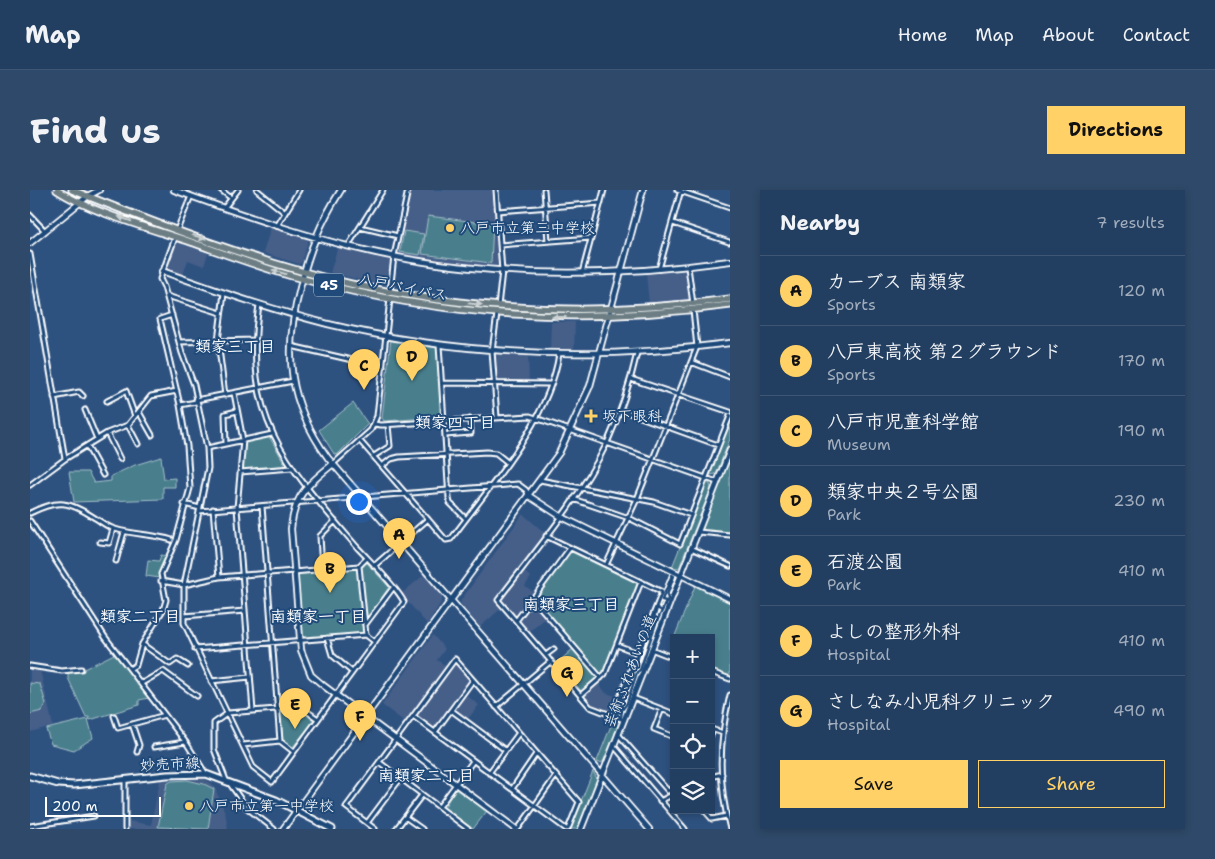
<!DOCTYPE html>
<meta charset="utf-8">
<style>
:root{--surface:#223e60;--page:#2e4969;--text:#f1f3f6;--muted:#a2aebd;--line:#3f5775;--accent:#ffd166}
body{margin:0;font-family:"Shantell Sans","Klee One",sans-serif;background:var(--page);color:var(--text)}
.controls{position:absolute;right:15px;bottom:15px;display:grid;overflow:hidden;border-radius:0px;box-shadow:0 2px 8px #0003}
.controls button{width:45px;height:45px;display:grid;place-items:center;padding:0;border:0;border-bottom:1px solid var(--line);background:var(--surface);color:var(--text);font:25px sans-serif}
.scale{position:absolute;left:15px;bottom:12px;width:116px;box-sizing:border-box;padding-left:5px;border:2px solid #fff;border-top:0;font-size:14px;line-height:18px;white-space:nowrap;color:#fff;-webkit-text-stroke:4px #1f4a7a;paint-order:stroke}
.you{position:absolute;left:328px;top:311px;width:18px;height:18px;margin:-12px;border:4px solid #fff;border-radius:50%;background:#1a73e8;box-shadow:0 0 0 8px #1a73e833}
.badge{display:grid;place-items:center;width:32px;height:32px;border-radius:50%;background:var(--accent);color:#111;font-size:16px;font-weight:700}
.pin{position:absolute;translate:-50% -41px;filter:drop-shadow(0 1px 2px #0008)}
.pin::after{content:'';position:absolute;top:26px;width:18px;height:15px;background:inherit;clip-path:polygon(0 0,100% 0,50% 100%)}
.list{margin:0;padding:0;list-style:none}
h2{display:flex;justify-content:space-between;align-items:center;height:65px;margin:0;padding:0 20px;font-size:21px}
h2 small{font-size:16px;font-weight:400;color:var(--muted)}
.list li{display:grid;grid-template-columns:32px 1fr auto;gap:15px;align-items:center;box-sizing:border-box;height:70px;padding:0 20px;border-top:1px solid var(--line)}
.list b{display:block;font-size:19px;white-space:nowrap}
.list p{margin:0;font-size:16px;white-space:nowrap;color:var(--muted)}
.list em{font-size:16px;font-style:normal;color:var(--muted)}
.actions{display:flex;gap:10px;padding:15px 20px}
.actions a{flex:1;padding:11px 0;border:1px solid var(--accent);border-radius:0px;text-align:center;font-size:18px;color:var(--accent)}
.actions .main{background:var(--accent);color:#111}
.icon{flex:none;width:28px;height:28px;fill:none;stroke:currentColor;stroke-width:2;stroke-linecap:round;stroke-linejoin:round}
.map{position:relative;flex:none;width:700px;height:639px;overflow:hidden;border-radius:0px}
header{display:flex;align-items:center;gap:30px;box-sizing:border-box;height:70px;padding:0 25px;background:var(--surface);border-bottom:1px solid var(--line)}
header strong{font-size:24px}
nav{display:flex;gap:28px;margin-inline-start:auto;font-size:18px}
.intro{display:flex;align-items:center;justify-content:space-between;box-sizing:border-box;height:120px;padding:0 30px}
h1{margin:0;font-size:35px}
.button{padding:12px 22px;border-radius:0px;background:var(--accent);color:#111;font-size:18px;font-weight:700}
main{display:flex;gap:30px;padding:0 30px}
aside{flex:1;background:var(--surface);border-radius:0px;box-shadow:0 2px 8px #0003}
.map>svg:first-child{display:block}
.built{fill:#445e89}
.green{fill:#4a7f8d;stroke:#a4bfc6}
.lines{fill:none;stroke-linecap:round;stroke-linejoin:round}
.pedestrian-casing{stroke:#fff;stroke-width:6}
.minor-casing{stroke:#fff;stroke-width:7}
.tertiary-casing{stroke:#fff;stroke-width:8}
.secondary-casing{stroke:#fff;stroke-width:9}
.trunk-casing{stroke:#fff;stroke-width:9}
.pedestrian{stroke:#1f4a7a;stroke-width:2.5}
.minor{stroke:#1f4a7a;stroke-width:3}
.tertiary{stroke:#1f4a7a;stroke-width:4.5}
.secondary{stroke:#1f4a7a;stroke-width:5}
.trunk{stroke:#6c7e84;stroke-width:5.5}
.oneway{fill:#ccd2d4}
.poi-dot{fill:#ffd166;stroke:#1f4a7a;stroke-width:2}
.labels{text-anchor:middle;stroke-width:4;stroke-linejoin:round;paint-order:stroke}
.shield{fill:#1f4a7a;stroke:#bcc9d7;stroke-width:1}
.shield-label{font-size:14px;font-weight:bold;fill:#fff}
.poi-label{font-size:15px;fill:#fff;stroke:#1f4a7a;text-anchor:start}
.street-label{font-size:15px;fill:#fff;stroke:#1f4a7a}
.neighbourhood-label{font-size:16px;font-weight:bold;fill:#fff;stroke:#1f4a7a}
</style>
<header>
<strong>Map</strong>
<nav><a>Home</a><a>Map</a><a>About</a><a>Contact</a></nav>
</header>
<div class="intro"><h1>Find us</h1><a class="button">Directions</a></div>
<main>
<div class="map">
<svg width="700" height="639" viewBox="0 0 700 639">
<rect width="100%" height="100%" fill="#2e5280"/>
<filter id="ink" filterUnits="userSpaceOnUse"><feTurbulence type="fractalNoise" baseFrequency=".02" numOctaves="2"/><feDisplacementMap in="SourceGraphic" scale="10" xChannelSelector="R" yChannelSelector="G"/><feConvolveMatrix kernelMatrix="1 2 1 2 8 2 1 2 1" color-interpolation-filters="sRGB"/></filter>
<g filter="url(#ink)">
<path class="built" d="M381,0H464L470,76L421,73L369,64L368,61Z
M241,37L279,47L272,72L269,74L233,63Z
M146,52L178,63L174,76L158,70L153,85L138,80L137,77Z
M308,56L360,67L358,96L300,83Z
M654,80L657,81L660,110L619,114L616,83Z
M521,132H545L544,161H520Z
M467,163L498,165L499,191H469L466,189L464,165Z
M493,324L515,343L489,378L501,387L495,396L505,403L501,409L517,427L499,442L475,415L450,437L431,414V410Z
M394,385L412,406V411L397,434L371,404Z
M403,445L415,459L407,470L420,479L425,472L441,491L432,502L449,515L437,530L420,518L405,539L382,523L375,532L352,515Z
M0,478L10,480L23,536L0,542Z
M568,493L576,503L588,507L580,523L562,516L554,507Z
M161,587L175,589L184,596L195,622L198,639H99L98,631L121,635L130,590L146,591Z"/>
<path class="green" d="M398,26L463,34L461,73L392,64Z
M374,41L394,44L390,65L370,62Z
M361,149L405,157L407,159L412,227L354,231L352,228Z
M323,213L338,234L307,265L304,264L289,240Z
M700,231V249L686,284L679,285Z
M239,246L255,274L254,277L215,280L212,278L215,253Z
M131,267L134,289L145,288V297H133V309L44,312L39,282H58L64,293L81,291V286L105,275Z
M700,269V343L674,341L672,339Z
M676,292L680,294L681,298L649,378L642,377Z
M540,360L608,392L573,484H571L506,409Z
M131,365L138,366L130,388L116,386L118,370L129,371Z
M336,372L359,397L338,428L336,427L331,377Z
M328,378L334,443L273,448L267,383Z
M640,384L646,388L591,527L586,525Z
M665,396L700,413V488L681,480V448H644Z
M544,458L568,486L552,502L527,473Z
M86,463L119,508L109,510V515L60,530L59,527H56L38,488V483L50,481Z
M0,493L10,494L16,514L12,521L0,524Z
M270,519L284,531L262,558L253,551L250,523Z
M584,528L590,532L573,572L568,573L567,571Z
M58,529L63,548L44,560L21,554L16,539Z
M563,581L567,589L547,639H540Z
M157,590L174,594L184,599L178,639L128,637L137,594L141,591Z
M425,599L457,621L443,639L414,618Z"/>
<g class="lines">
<defs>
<path id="pedestrian" d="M642,385L644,386L637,405L638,409L626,433L610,480L607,482L597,513L592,520L591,527L587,525L616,445L620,443L627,418L632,421L636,411L632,410Z"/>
<path id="minor" d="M191,0L201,8
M227,0L254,22
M466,0L472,81L468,116
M514,0L518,51
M647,0L700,18
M194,18L208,0
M468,21L571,13
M0,25L15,41
M643,33L699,52
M247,36L269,0
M330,37L368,46
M147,40L161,6
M145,48L130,89L134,97L152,163L164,195L177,258L178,278L154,395V433L223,577L242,592L374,412C366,396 340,371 327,357C257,276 212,229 229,115
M470,55L561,48
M318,56L353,0
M0,64L35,269
M658,77L663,114
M629,79L651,0
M552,83L574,0
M360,102L364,66L378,0
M194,103L188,151L195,205
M137,106L191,123
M467,124L462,161L467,227
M149,152L224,150
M409,155L419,308L420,313L436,329
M261,156L353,177
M661,172L700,187
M601,189L700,222
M412,193L520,194
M204,203L213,250L207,318L223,521
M24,207L49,202L53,206
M166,210L263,191
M77,211L96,201L105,226
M150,215L166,212
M55,220L67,249
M591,220L688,255
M109,222L122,245
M344,234L351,235L500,226L687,292
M98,235L108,254
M77,243L90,269
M415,245L441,243L440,229
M330,251L416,350L421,349C460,296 519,231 529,164
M196,254L195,224L207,221
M57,256L73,285
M177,258L242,244
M344,266L360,256L358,235
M303,274L341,240L347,226L360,109
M352,276L361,269L369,267L457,262L466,263L477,272
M210,282L262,278
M510,290L624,312L661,325
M0,295L35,269L77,243L98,235L121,206L147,201
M543,309L599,328L650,354L700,226
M154,314L170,318
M232,316L250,551
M183,319L189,387
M169,321L488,294L496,300L499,306
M0,323C28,309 39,311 65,328C72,332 77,337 85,339C104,345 123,344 142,350
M0,331L75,447L157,554L176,584
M668,342L700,345
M516,346L632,402L583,525
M70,352L79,353L83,339
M661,358L700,376
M86,371L94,342
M576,375L607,309L667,157L663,120
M329,376L337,368
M344,376L398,329
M292,379L290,346L305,331
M131,391L154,395L189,387L264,381
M503,409L571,488
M154,426L215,421
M486,431L540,358
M335,435L363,398
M336,445L345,452
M297,448L302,465L322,482
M112,454L140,474L147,469L158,476
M587,455L608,463
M165,459L336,445L329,376L264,382
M621,459L644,468
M516,465L524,459
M0,476L32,481L51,479
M101,478L106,475L112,454L133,420L136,410L131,384L146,350L160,298L157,256L150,215L130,129L142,125
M681,482L700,489
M181,491L220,487
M112,493L133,481L167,506
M551,505L575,484L611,392
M603,508L644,524
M466,517L521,471
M632,519L624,539L644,547
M421,520L475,560
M84,526L88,538L135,525
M383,526L536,639
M594,530L560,517L468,410C506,360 549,310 577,253C590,224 600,194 607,163
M102,534L109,555L107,562
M681,539L693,543
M405,542L443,490
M588,544L638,601L644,598
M681,545L683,540
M213,555L250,551L264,562
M584,556L655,639
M124,557L155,552
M349,572L438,639
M459,583L488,544
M681,587L692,584
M95,590V639
M196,590L184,559V533L198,523L271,517L288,529
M200,594L217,618L244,639
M482,599L506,564
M630,611L644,604
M409,617L443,571
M674,620L682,629L696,626
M375,627L392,639
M337,633L370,589
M0,636L64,626
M345,639L316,617L425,469L549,612L538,639
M366,639L392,605
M488,639L525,587
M700,639C688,596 689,549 700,505"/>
<path id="tertiary" d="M144,0C201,21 258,41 317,56C442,88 572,89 700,71
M311,0C290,33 279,61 270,98C253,163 258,212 298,268L619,639
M0,53L58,6L69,0
M132,81C187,101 242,120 298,134C431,166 565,171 700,153
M303,274C278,294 264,305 261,339L271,460L281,485L294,496L486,639
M499,306L530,326L700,409
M253,639L529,263L560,196L613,0
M551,639L700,260"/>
<path id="secondary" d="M0,586L28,594L44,595L137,585L176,584L246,610L302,639"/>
<path id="trunk" d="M27,0C60,22 122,39 161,52C198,65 235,79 273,89C418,128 551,135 700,115
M42,0C132,36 226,72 321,94C446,122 573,126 700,109"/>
</defs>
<use href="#pedestrian" class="pedestrian-casing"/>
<use href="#minor" class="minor-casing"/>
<use href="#tertiary" class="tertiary-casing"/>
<use href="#secondary" class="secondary-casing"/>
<use href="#trunk" class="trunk-casing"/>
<use href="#pedestrian" class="pedestrian"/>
<use href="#minor" class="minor"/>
<use href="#tertiary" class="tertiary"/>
<use href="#secondary" class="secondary"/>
<use href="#trunk" class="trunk"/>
</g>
<defs><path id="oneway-solid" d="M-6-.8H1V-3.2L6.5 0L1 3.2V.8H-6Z" transform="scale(1.25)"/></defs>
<g class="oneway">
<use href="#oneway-solid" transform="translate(95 29) rotate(-160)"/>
<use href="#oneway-solid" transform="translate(169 47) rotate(18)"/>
<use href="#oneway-solid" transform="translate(249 82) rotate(-163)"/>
<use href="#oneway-solid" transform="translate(445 114) rotate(6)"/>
<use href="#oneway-solid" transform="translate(529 127) rotate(180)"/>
</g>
</g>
<g class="poi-dot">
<circle cx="420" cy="38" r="5"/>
<path d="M558.5 218.5h5v5h5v5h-5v5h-5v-5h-5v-5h5z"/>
<circle cx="159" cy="616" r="5"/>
</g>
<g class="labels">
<rect class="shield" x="284" y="83.5" width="30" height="23" rx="4"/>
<g class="shield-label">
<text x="299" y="100">45</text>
</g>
<g class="poi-label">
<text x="430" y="43">八戸市立第三中学校</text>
<text x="572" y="231">坂下眼科</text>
<text x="169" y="621">八戸市立第一中学校</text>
</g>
<g class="street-label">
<text transform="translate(373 97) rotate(11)" y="5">八戸バイパス</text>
<text transform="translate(600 481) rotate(-69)" y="5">芸術ふれあいの道</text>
<text transform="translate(140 574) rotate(-3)" y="5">妙売市線</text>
</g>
<g class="neighbourhood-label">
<text x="205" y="162">類家三丁目</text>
<text x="425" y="238">類家四丁目</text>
<text x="541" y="420">南類家三丁目</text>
<text x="110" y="432">類家二丁目</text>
<text x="288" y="432">南類家一丁目</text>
<text x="396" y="591">南類家二丁目</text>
</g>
</g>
</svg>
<div class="controls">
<button>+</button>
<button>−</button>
<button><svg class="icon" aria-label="locate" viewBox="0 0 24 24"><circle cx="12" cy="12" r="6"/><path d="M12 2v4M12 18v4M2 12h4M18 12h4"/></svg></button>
<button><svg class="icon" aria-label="layers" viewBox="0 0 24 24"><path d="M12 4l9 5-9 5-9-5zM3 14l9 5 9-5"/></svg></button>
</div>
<div class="scale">200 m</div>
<div class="you"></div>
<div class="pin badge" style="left:369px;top:369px">A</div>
<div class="pin badge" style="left:300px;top:403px">B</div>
<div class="pin badge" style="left:334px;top:200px">C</div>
<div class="pin badge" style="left:382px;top:191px">D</div>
<div class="pin badge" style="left:265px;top:539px">E</div>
<div class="pin badge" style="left:330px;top:551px">F</div>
<div class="pin badge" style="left:537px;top:507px">G</div>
</div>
<aside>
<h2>Nearby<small>7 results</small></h2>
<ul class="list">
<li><span class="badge">A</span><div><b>カーブス 南類家</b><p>Sports</p></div><em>120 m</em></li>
<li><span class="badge">B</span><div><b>八戸東高校 第２グラウンド</b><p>Sports</p></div><em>170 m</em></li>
<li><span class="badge">C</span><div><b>八戸市児童科学館</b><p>Museum</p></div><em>190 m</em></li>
<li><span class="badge">D</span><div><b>類家中央２号公園</b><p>Park</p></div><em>230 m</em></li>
<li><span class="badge">E</span><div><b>石渡公園</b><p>Park</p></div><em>410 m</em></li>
<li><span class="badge">F</span><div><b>よしの整形外科</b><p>Hospital</p></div><em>410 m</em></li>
<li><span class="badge">G</span><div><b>さしなみ小児科クリニック</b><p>Hospital</p></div><em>490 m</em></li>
</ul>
<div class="actions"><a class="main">Save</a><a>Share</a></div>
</aside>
</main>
